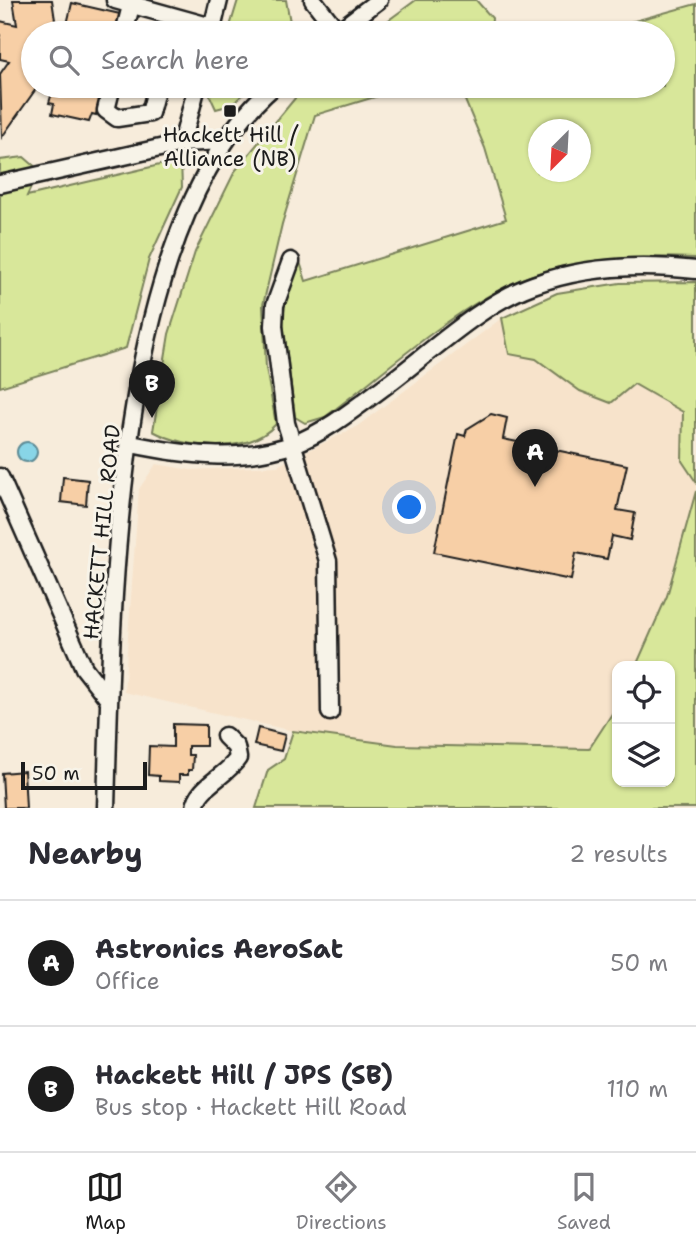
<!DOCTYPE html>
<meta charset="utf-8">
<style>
:root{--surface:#fff;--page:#f2f2f3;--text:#2b2b33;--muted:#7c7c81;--line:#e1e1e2;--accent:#1c1c1c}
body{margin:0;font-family:"Shantell Sans",sans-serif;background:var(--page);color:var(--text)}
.controls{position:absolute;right:21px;bottom:21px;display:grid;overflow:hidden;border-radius:14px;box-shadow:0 2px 5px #0004}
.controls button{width:63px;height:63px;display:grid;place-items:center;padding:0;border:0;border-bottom:2px solid var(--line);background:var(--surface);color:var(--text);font:35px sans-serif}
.compass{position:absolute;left:528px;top:119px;width:63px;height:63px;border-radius:50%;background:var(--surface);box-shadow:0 2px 5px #0004;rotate:204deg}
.scale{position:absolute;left:21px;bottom:18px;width:126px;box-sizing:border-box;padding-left:7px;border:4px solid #1c1c1c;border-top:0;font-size:19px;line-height:24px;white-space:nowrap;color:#1c1c1c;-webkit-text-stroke:5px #f7f3e8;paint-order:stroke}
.you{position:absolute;left:410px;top:508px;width:24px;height:24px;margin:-18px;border:5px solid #fff;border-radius:50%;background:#1a73e8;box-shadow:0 0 0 10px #1a73e833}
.badge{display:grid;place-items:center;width:46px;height:46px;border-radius:50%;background:var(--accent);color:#fff;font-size:23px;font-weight:700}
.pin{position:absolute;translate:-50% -58px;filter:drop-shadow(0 2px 4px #0008)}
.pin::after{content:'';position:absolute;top:37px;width:24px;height:21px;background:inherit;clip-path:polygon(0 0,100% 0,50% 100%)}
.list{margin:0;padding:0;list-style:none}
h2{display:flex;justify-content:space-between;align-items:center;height:91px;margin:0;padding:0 28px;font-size:30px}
h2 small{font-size:23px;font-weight:400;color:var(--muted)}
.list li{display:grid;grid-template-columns:46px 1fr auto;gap:21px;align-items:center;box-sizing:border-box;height:126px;padding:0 28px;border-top:2px solid var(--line)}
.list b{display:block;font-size:26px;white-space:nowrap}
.list p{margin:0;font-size:23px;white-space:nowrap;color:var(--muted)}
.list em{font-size:23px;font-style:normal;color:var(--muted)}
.icon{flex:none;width:38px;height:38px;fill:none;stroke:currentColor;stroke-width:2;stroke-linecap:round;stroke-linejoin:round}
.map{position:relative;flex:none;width:696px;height:808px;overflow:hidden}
.search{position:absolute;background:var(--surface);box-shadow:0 2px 5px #0004;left:21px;right:21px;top:21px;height:77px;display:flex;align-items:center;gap:18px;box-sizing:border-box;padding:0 24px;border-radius:38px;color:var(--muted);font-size:26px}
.sheet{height:343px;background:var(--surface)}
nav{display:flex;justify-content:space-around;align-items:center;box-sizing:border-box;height:98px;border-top:2px solid var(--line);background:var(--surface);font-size:19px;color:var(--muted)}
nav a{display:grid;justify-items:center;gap:4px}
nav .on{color:var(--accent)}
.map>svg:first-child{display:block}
.built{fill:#f7e3cb}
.green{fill:#d8e79a;stroke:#7a825b;stroke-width:2;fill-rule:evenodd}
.water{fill:#88d5e7;stroke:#5d8b96;stroke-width:2}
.building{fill:#f7cfa6;stroke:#1c1c1c;stroke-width:2}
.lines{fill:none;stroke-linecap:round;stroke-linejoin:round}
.minor-casing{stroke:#1c1c1c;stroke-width:21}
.minor{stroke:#f7f3e8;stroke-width:16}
.poi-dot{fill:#1c1c1c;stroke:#f7f3e8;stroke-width:2.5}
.labels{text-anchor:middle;stroke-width:6;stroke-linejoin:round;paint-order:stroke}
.poi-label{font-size:21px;fill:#1c1c1c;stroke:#f7f3e8}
.street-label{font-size:21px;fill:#1c1c1c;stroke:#f7f3e8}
</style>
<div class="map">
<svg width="696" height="808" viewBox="0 0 696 808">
<rect width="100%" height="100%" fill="#f7ecdb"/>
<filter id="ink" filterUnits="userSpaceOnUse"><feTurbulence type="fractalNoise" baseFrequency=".0143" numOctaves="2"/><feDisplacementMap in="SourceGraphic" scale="14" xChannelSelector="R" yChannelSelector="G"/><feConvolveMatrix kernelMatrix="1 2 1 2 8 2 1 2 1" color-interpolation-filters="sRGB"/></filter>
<g filter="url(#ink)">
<path class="built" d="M502,318L509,354L536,359L580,391L634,384L683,412L682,461L696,482V491L667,596L636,666H617V706L589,749L397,745L293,731L124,692L139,489L156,464L191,470L277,466L356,427Z"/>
<path class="green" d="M238,0H286L292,33H228Z
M416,0H476L492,18L491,33H371Z
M696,4V258C640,256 575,257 522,279C452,309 386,371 325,417L305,423L295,417L283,322L286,293L300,262L306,281L506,219L485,148L459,86H663V33H591ZM538,130H580V172H538Z
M213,86H253L231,105L216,109L210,96Z
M305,86H411L315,115L282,224L263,305L266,368L276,424C249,455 186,449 153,431L169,334L195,252L235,171Z
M24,157L39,170L27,196L181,160L182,187L149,259L126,348L0,387V160Z
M696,282V482L682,461L683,412L634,384L611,403L580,391L536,359L509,354L502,318L557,293L620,283Z
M696,491V808H256L268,770L284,759L293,731L397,745L589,749L617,706V782H670V666H636L667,596Z"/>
<path class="water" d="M17 452a10 10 0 1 1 20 0a10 10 0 1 1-20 0Z"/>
<path class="building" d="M13,0H52L57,33H33V86H38L2,137L0,74L9,61L0,59V21L17,25Z
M72,3L120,14L115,33H65Z
M54,86H103L96,115L92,114L89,122L52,114L54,104L49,103Z
M491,414L507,418L503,439L627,465L617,510L635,513L630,540L612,536L607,559L576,553L571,580L434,552L458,434L465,436L467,429Z
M63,477L88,480L86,505L61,502Z
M173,724L206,725V746H188V755H193L192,770H188V775H179V782L159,781V776L148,775L149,746L173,747Z
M258,728L285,735L281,751L254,745Z
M24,771L26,808H4L2,773Z"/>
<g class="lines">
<defs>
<path id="minor" d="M115,0L212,27
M313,0L338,32
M124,33L131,6
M211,33L219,0
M336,33L379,0
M112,86L106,110L117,118L150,113L157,86
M182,143L197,86
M0,184L182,143L225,141
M291,261L275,305L274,326L286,423L328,561L330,712
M131,444C185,455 240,463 294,444C328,431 359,405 388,384C431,352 482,303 533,285C584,266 642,264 696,270
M0,477L84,668L109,700
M106,808C112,607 112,225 274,86
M195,808C197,786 226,777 238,758L236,747L225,736"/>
</defs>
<use href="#minor" class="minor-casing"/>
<use href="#minor" class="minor"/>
</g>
</g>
<rect class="poi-dot" x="223" y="104" width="14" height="14" rx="3.5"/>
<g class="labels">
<g class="poi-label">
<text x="230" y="142">Hackett Hill /<tspan x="230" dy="24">Alliance (NB)</tspan></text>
</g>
<g class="street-label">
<text transform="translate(102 532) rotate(-84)" y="7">HACKETT HILL ROAD</text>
</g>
</g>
</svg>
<div class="controls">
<button><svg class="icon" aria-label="locate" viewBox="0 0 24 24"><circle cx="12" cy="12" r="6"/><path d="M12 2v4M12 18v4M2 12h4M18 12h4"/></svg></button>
<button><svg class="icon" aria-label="layers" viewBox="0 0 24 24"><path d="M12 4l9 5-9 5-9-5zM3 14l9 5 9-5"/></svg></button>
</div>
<svg class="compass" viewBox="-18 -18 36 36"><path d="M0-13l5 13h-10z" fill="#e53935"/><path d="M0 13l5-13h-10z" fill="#7c7c81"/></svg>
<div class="scale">50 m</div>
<div class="you"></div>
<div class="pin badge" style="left:535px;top:487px">A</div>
<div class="pin badge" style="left:152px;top:418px">B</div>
<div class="search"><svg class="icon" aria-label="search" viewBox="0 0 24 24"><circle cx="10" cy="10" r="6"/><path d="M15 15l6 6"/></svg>Search here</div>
</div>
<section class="sheet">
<h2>Nearby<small>2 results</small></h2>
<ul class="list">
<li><span class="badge">A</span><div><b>Astronics AeroSat</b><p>Office</p></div><em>50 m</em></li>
<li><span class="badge">B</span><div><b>Hackett Hill / JPS (SB)</b><p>Bus stop · Hackett Hill Road</p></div><em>110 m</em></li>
</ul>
</section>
<nav>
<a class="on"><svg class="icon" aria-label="map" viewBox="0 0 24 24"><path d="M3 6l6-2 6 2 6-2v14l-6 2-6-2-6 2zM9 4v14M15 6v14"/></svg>Map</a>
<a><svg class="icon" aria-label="directions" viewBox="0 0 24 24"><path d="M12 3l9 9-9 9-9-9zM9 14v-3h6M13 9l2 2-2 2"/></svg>Directions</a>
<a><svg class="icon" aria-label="saved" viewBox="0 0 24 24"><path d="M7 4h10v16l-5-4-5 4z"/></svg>Saved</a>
</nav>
